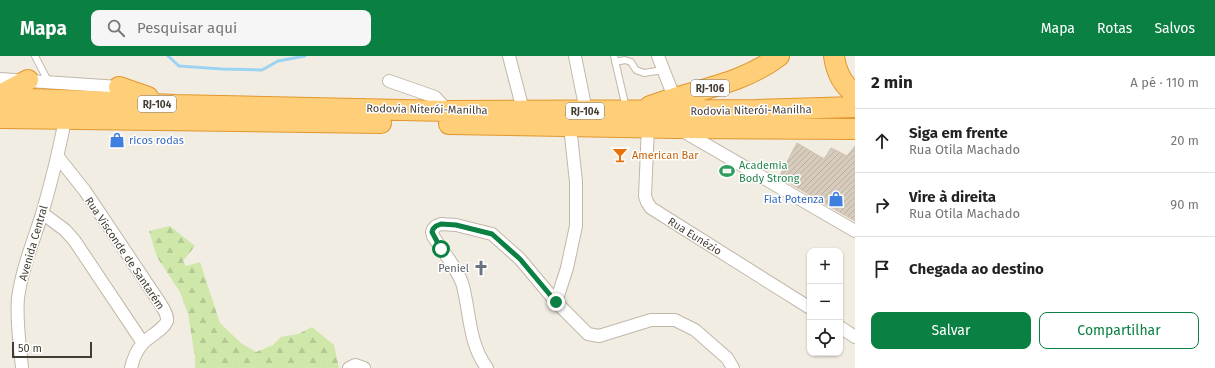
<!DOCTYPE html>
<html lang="pt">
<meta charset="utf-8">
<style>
:root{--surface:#fff;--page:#f6f6f6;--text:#222;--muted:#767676;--line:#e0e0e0;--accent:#0b8043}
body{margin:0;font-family:"Fira Sans",sans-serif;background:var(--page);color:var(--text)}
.controls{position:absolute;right:12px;bottom:12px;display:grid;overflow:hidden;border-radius:8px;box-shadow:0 1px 3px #0004}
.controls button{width:36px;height:36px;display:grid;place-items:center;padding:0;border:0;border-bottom:1px solid var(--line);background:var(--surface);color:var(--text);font:20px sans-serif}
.scale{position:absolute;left:12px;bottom:10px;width:80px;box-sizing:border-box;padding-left:4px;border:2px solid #443d33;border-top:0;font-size:11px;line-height:14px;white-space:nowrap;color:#443d33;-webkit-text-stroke:3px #fff;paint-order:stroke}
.stop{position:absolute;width:12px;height:12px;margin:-9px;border:3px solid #0b8043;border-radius:50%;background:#fff}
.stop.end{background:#0b8043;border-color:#fff;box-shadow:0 1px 4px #0008}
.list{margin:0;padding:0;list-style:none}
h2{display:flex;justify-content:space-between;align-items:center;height:52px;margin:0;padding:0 16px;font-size:17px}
h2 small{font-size:13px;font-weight:400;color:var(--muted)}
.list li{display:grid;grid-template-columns:26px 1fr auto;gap:12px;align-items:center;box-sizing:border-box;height:64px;padding:0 16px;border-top:1px solid var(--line)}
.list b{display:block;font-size:15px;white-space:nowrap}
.list p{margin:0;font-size:13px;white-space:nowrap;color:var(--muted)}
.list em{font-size:13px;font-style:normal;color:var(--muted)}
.actions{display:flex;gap:8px;padding:12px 16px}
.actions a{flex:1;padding:9px 0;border:1px solid var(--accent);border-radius:8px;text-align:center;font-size:14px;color:var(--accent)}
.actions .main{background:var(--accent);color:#fff}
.icon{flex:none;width:22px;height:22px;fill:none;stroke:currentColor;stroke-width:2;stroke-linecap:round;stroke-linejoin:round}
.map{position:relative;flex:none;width:855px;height:312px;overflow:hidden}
header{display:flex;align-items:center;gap:24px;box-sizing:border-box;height:56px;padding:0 20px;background:var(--accent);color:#fff}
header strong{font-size:19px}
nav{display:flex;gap:22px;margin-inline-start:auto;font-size:14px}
.search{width:280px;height:36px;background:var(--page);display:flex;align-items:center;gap:10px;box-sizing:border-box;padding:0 14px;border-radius:8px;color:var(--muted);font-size:15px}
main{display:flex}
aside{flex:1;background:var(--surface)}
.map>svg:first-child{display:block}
.forest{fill:url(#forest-firs)}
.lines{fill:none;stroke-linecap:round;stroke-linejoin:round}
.stream{stroke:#9dd3f2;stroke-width:3}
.building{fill:url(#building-hatch);stroke:#cfc0ac}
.service-casing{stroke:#c1b7a9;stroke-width:8}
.minor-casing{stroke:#c1b7a9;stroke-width:14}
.trunk-casing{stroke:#e1972e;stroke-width:22}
.service{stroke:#fff;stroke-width:6}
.minor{stroke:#fff;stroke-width:12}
.trunk{stroke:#ffce79;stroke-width:20}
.route{stroke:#0b8043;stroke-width:5}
.labels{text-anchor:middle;stroke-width:3;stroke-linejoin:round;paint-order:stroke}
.shield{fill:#fff;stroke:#7c7770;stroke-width:1}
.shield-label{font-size:10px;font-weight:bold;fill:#443d33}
.street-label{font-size:11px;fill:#443d33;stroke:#fff}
.shop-label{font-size:11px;fill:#366cbe;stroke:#fff;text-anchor:start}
.food-label{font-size:11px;fill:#c56008;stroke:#fff;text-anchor:start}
.leisure-label{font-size:11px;fill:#27864d;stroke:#fff;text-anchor:start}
.worship-label{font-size:11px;fill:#5b616d;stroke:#fff;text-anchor:end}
</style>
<header>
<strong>Mapa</strong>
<div class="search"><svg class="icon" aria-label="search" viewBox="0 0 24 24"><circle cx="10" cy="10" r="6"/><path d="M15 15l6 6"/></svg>Pesquisar aqui</div>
<nav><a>Mapa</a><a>Rotas</a><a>Salvos</a></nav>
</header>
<main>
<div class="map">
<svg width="855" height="312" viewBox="0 0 855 312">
<defs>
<pattern id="forest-firs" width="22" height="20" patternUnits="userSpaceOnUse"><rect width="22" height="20" fill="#cfe8aa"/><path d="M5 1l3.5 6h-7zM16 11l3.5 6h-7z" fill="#b3c893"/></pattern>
<pattern id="building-hatch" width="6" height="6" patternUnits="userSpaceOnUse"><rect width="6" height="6" fill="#d7cbbc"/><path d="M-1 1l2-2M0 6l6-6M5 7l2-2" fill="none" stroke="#baafa2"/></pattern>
</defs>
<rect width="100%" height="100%" fill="#f2ede3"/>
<path class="forest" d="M170,170L195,190L183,205L186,210L200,206L220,267L241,287L256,296L273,289L281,281L298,278L312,271L334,289L339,312H195V301L188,258L180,236L157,201L149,175Z"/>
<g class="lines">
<path class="stream" d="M168,0L179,10L222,13L262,14L278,5L305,0"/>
</g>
<path class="building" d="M797,87L824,103L831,92L847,100L855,90V165L779,121Z"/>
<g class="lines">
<defs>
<path id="service" d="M35,0L48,25
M614,0L626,52
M615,6L625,4L631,6L636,14L644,17L663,14"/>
<path id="minor" d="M509,0L523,54
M575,0L586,55
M658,0L674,41
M0,23L119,31
M389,25L435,41L448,55
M648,70L645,140L647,146L651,152L810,252
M681,74L855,175
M58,101L85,135L160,247C163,252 168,259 167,265C164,273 149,281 143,287C137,294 133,303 131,312
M42,157L65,174L74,184L143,287
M556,246L567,212L576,170V126L570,70
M840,271L855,281
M22,312C20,289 16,265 18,242C22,213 33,186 42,158C51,127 59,95 65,64
M349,312L355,309L364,312
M487,312C469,288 470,258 463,230C458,213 443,196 433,180L432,176L433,173L436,170L441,168L456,169L492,178L520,203L556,246L588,278L599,280L651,264H675L695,274L727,302L733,312"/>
<path id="trunk" d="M834,0C836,16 843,29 855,38
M119,31L148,41
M0,39L28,24
M0,42L90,45L175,49L448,55L756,54L855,51
M650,50C693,34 741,29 779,0
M0,62L381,67
M449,68L676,72L855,73"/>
</defs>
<use href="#service" class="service-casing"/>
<use href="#minor" class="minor-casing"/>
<use href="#trunk" class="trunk-casing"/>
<use href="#service" class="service"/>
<use href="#minor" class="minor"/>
<use href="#trunk" class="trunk"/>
</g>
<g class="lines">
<path class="route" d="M441,193L432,176L433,173L436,170L441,168L456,169L492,178L520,203L556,246"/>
</g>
<defs>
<symbol id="shop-bare" viewBox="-9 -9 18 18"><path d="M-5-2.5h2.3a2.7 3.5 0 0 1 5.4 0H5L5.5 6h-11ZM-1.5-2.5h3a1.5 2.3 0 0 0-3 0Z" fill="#3f7fe0" stroke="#fff" stroke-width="2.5" paint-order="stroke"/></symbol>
<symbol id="bar-bare" viewBox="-9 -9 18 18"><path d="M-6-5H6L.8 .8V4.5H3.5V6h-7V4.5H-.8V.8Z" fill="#e8710a" stroke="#fff" stroke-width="2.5" paint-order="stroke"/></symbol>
<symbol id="stadium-bare" viewBox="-9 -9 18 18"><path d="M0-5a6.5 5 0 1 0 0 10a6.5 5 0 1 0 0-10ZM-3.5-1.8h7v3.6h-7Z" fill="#2e9e5b" stroke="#fff" stroke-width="2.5" paint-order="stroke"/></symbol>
<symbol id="church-bare" viewBox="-9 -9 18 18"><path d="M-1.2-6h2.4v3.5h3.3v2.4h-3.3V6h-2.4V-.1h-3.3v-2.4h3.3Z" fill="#6b7280" stroke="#fff" stroke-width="2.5" paint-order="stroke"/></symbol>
</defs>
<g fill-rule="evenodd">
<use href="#shop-bare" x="106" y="73" width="22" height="22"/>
<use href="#bar-bare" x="609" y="88" width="22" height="22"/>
<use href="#stadium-bare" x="716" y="104" width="22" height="22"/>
<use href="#shop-bare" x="825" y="132" width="22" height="22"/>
<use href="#church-bare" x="470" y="201" width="22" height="22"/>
</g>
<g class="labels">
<g class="shield">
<rect x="691" y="24" width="38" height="16" rx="3"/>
<rect x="138" y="40" width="38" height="16" rx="3"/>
<rect x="566" y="47" width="38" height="16" rx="3"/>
</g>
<g class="shield-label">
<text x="710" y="36">RJ-106</text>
<text x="157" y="52">RJ-104</text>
<text x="585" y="59">RJ-104</text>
</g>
<g class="street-label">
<text transform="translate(427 53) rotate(1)" y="4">Rodovia Niterói-Manilha</text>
<text transform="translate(751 54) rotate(-1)" y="4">Rodovia Niterói-Manilha</text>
<text transform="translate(695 180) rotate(32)" y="4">Rua Eunézio</text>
<text transform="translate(33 187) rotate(-74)" y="4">Avenida Central</text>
<text transform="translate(125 197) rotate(56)" y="4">Rua Visconde de Santarém</text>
</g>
<g class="shop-label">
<text x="129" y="88">ricos rodas</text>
<text x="824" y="147" text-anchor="end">Fiat Potenza</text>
</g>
<g class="food-label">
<text x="632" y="103">American Bar</text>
</g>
<g class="leisure-label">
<text x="739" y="113">Academia<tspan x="739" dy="13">Body Strong</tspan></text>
</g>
<g class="worship-label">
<text x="469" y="216">Peniel</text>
</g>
</g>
</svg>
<div class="controls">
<button>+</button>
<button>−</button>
<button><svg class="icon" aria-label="locate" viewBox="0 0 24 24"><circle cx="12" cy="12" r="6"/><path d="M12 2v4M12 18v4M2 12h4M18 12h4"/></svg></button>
</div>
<div class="scale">50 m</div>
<div class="stop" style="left:441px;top:193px"></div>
<div class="stop end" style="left:556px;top:246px"></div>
</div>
<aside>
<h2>2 min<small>A pé · 110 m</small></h2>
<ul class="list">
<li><svg class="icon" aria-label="ahead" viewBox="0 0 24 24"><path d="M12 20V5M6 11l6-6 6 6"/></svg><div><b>Siga em frente</b><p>Rua Otila Machado</p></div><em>20 m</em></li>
<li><svg class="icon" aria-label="right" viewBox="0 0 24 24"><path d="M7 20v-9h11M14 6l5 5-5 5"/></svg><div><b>Vire à direita</b><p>Rua Otila Machado</p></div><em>90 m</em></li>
<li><svg class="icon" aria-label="arrive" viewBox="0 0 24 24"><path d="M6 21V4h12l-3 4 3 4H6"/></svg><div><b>Chegada ao destino</b></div></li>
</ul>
<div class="actions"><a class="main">Salvar</a><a>Compartilhar</a></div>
</aside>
</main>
